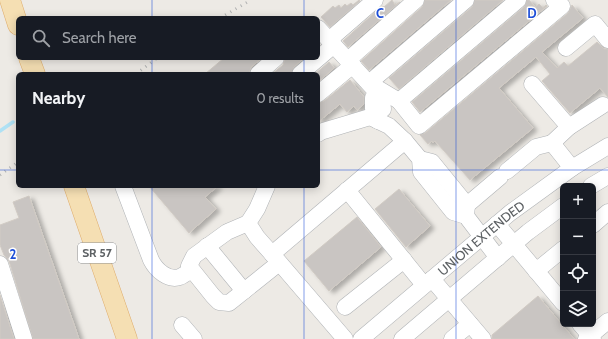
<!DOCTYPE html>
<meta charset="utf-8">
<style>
:root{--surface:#171b24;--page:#20242c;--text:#f1f3f6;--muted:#9ea1a6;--line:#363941}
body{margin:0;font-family:Cabin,sans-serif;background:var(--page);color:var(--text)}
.controls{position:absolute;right:12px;bottom:12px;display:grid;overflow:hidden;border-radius:6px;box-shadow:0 2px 10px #0003}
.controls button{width:36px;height:36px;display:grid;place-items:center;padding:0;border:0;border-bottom:1px solid var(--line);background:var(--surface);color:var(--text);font:20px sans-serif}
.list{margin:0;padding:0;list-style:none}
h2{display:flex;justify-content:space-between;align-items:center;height:52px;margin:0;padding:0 16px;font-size:17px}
h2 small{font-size:13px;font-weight:400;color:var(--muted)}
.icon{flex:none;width:22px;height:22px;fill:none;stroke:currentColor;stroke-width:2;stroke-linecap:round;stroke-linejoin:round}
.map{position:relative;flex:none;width:608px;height:339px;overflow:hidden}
.search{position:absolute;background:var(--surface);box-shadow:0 2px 10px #0003;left:16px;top:16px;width:304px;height:44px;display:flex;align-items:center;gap:10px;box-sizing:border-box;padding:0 14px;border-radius:6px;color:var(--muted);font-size:15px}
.panel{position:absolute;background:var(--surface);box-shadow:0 2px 10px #0003;left:16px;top:72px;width:304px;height:116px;border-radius:6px}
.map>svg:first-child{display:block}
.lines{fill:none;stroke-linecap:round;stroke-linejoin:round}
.stream{stroke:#afe1f4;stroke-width:3.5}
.building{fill:#c9c5c2;stroke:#d1cbc4;filter:url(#shadow)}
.minor-casing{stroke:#b0b3b6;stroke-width:17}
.major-casing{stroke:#dfad6d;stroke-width:21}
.minor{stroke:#fff;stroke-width:16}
.major{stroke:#f5dfb3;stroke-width:20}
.rail{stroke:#b1b2b2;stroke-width:3;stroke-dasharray:1 5;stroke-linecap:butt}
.grid{fill:none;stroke:#1d4ed8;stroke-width:1;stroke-opacity:0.55}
.labels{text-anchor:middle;stroke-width:3;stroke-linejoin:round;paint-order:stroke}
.shield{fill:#fff;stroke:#8e9092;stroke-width:1}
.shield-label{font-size:12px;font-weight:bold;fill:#5d6164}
.street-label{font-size:13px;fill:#5d6164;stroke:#fff}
.grid-label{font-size:13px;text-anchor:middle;font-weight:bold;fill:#1d4ed8;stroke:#fff;stroke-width:3;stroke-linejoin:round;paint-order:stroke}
</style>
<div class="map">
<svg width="608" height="339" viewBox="0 0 608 339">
<defs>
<filter id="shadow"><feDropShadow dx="4.5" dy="2.5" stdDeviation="2" flood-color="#0004"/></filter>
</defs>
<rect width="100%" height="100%" fill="#edeae5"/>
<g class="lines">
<path class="stream" d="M0,131L13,122"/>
</g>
<path class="building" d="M359,0L360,1L330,27L321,17L333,6L335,8L339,5L341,8L345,4L347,6L351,3L353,5Z
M392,0L395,5L400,2L348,47L343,41L382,6L384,7Z
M425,0H451L369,70L361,61L422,7Z
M475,0H503L399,89L389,78L472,7Z
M527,0H529L535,7L539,4L543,8L546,5L547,6L420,112L412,102L524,7Z
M572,5L583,18L542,52L557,68L564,62L568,66L597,42L604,49H608V97L600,88L570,113L542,81L550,74L536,57L499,88L533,128L470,180L435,141L433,143L432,141L428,144L420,135L425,133L568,13Z
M224,58H262L251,67L249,74H205Z
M285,58H304L294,67L291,74H272L283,65Z
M329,62L334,68L318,82V74H315Z
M350,80L364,97V104L357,110L354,106L347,112L340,104L318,122V103L324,101Z
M149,186H218L205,197L216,209L189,233Z
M399,189L430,226L406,247L375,209Z
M29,196L79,339H33L9,261L4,255L0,245V225L19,218L13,202Z
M357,217L381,247L329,291L304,261Z
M0,295L14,339H0Z
M538,296L574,339H492V335Z"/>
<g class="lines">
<defs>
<g id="minor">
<path d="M318,28L373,88L376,89"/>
<path d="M329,40L375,0"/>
<path d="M566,48L595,24L608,40"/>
<path d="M348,60L416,0"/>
<path d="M258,74L276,58"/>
<path d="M300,74L334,45"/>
<path d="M369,83L466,0"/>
<path d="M532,84L569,127"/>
<path d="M379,89L399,101L419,126L562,6L554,0"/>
<path d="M318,94L353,65"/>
<path d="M399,101L518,0"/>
<path d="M378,113L383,109L382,99L379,94L373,98V109L378,113V121"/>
<path d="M318,134L320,132L370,117L389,126L405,141"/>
<path d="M420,159L432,162L467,205L466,216"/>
<path d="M572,168L552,143L569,127L603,105"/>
<path d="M507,171L536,147L552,143"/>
<path d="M123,186L151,260C156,270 168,281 180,277C184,275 188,272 191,270"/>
<path d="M267,186L257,209L248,223L257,237L272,254"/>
<path d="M591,186L608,176"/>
<path d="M347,190L424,285"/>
<path d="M467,205L500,177"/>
<path d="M248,223L227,232L194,256L189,266L213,296L219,302L229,303L279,263"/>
<path d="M497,224L563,303"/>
<path d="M593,225L608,212"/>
<path d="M207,246L244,291"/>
<path d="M0,264L24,339"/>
<path d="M536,271L563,249"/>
<path d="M432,279L483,339"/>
<path d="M345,307L404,260"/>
<path d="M580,324L593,339"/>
<path d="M182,325L194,339"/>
<path d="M345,339L272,254L405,141L420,159L421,172L453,212L466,216L498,258"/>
<path id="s1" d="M361,339L510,213L572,168L608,146"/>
<path d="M402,339L528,232L563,206"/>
<path d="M452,339L470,324"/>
<path d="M586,339L608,321"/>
</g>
<path id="major" d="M10,0L18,25
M29,58L35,74
M74,186L127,339"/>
</defs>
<use href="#minor" class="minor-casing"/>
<use href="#major" class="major-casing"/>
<use href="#minor" class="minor"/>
<use href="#major" class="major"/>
<path class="rail" d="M220,18L251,0
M136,74L157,58
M0,175L18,162"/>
</g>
<path class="grid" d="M152,0V18M304,0V18M456,0V339M152,58V74M304,58V74M0,170H18M318,170H608M152,186V339M304,186V339"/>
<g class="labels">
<rect class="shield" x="78" y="243" width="38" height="20" rx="3"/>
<g class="shield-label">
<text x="97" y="257">SR 57</text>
</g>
<g class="street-label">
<text dy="5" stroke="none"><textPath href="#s1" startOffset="157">UNION EXTENDED</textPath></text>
</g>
</g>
<g class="grid-label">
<text x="380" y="18">C</text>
<text x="532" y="18">D</text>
<text x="13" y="259">2</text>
</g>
</svg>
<div class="controls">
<button>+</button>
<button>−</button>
<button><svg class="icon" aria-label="locate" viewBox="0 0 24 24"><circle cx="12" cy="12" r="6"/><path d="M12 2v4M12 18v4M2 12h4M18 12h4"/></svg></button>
<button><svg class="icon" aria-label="layers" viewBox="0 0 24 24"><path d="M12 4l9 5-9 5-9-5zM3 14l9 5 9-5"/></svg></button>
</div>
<div class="search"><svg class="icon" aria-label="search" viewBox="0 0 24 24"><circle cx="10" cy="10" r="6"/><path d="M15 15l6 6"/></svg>Search here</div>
<section class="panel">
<h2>Nearby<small>0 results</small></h2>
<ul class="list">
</ul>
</section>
</div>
